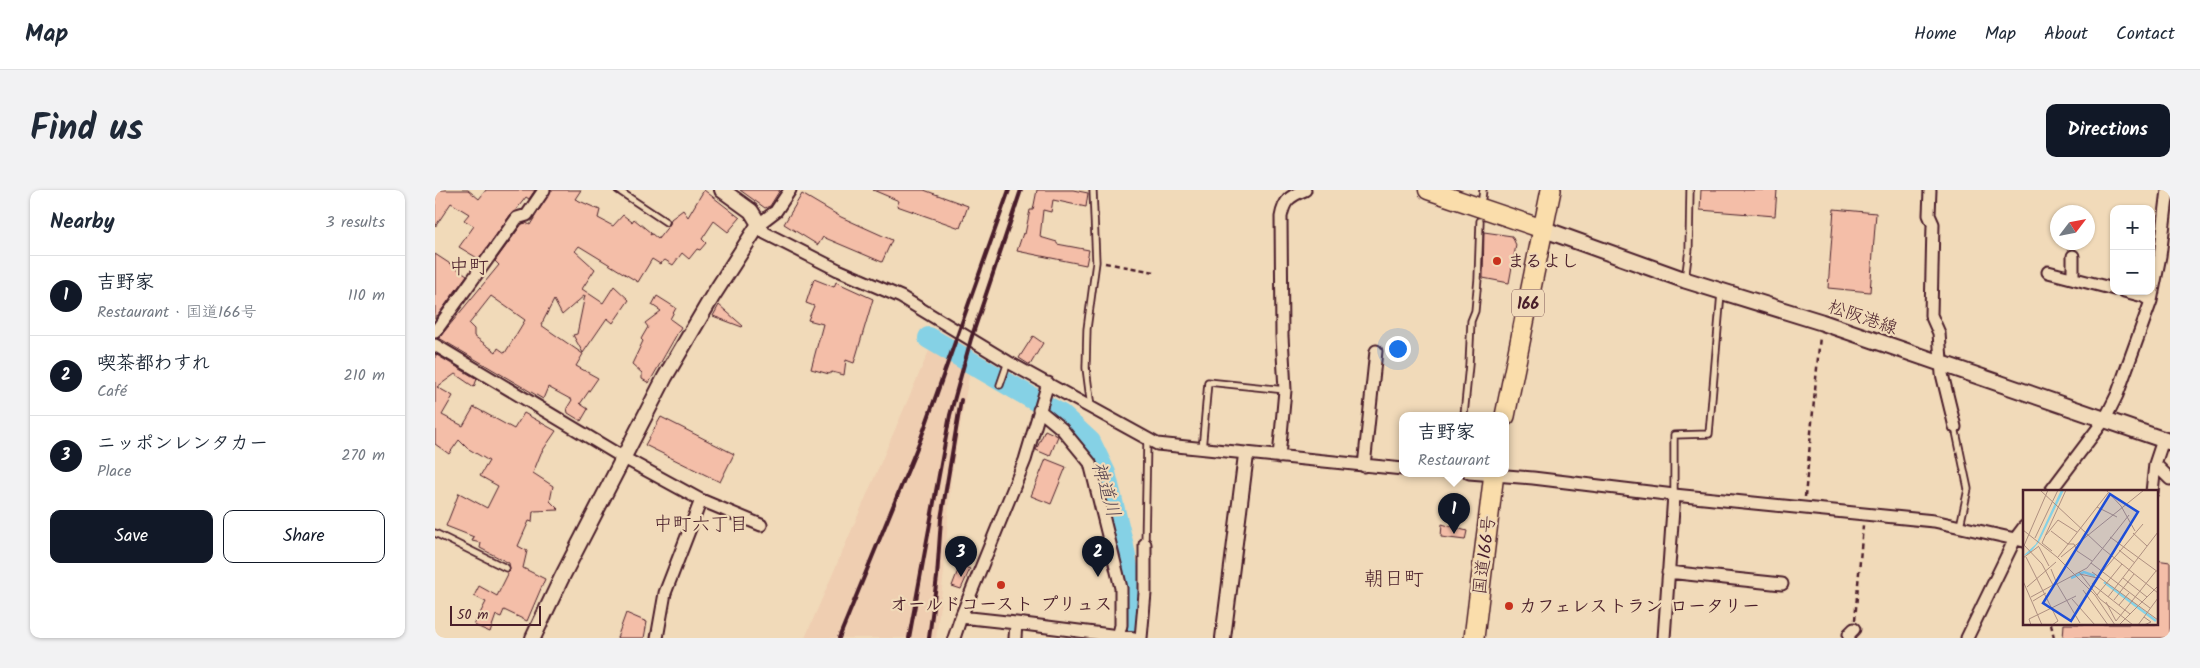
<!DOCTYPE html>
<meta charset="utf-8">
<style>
:root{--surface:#fff;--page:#f2f2f3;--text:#1f2937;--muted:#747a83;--line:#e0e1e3;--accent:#111827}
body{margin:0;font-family:Kalam,"Klee One",sans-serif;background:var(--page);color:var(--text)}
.controls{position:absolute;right:15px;top:15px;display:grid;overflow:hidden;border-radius:10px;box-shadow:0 1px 4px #0004}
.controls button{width:45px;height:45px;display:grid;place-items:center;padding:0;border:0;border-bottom:1px solid var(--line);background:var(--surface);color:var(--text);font:25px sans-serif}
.compass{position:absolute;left:1615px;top:15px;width:45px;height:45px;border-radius:50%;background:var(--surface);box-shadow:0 1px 4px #0004;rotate:58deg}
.scale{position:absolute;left:15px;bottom:12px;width:91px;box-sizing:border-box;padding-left:5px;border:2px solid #4a1f2b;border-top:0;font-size:14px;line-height:18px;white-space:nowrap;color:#4a1f2b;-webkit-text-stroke:4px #f1dab9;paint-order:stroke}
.you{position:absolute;left:962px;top:158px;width:18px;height:18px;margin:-12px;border:4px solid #fff;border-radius:50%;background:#1a73e8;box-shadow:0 0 0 8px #1a73e833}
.badge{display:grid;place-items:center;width:32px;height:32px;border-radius:50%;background:var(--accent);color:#fff;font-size:16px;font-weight:700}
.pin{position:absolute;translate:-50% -41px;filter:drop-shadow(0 1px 2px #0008)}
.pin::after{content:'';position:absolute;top:26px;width:18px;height:15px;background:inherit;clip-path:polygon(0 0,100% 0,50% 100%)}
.popup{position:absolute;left:964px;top:222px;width:110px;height:65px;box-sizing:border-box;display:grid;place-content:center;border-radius:10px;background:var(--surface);filter:drop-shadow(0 1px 4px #0005);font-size:16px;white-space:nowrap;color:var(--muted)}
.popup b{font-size:19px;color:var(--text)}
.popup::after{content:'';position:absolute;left:50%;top:100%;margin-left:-10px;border:10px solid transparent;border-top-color:var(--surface)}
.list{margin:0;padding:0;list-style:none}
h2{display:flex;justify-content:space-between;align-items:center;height:65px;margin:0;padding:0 20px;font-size:21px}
h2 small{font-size:16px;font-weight:400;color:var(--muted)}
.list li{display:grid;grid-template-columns:32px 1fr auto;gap:15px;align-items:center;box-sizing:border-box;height:80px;padding:0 20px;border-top:1px solid var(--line)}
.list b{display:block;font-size:19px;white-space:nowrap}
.list p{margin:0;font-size:16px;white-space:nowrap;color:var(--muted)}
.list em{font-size:16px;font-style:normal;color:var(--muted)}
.actions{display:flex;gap:10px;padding:15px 20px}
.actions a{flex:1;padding:11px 0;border:1px solid var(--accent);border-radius:10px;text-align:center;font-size:18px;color:var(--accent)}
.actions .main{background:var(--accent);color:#fff}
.map{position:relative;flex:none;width:1735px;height:448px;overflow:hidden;border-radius:10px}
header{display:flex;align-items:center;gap:30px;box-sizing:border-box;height:70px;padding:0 25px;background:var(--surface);border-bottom:1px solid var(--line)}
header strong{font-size:24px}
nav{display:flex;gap:28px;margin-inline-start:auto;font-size:18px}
.intro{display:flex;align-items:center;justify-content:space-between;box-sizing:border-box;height:120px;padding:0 30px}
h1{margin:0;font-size:35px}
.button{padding:12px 22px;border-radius:10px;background:var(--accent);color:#fff;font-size:18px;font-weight:700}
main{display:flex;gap:30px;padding:0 30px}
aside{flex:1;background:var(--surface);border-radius:10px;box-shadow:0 1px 4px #0004}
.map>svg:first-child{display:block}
.built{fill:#efceb1}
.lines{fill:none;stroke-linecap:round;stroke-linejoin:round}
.river{stroke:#85d1e5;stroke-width:22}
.building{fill:#f4bea8;stroke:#4a1f2b;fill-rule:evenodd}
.service-casing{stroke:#4a1f2b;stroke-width:9}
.minor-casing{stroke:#4a1f2b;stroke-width:15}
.tertiary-casing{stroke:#4a1f2b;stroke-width:18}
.secondary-casing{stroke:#4a1f2b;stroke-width:19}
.primary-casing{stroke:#4a1f2b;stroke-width:21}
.trunk-casing{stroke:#4a1f2b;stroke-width:22}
.path{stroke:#4a1f2b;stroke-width:2.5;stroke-dasharray:5 4;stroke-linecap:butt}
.service{stroke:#f1dab9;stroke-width:5.5}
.minor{stroke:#f1dab9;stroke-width:11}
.tertiary{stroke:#f1dab9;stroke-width:14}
.secondary{stroke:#f1dab9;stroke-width:15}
.primary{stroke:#faddab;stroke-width:18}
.trunk{stroke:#faddab;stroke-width:19}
.rail{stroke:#4a1f2b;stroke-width:4}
.poi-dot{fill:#c8321e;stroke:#f1dab9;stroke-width:2}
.labels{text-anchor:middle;stroke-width:4.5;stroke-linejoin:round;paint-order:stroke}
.shield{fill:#f1dab9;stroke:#7c5756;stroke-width:1}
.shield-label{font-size:16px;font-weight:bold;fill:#4a1f2b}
.poi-label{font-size:18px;font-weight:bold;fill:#4a1f2b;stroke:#f1dab9;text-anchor:start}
.street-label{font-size:18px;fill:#4a1f2b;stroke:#f1dab9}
.water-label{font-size:19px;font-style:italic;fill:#564350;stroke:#f1dab9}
.neighbourhood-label{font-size:19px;fill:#4a1f2b;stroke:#f1dab9}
.quarter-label{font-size:20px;fill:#4a1f2b;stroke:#f1dab9}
.inset-river{fill:none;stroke:#85d1e5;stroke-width:2.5}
.inset-road{fill:none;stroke:#ae8f80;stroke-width:1}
.view{fill:#1d4ed8;fill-opacity:0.15;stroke:#1d4ed8;stroke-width:2.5}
.inset-edge{fill:none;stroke:#4a1f2b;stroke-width:2.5}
</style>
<header>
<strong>Map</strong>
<nav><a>Home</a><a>Map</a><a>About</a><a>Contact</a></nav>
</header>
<div class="intro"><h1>Find us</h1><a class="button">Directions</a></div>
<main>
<aside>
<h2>Nearby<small>3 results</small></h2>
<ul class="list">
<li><span class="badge">1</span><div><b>吉野家</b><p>Restaurant · 国道166号</p></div><em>110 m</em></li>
<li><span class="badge">2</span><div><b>喫茶都わすれ</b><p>Café</p></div><em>210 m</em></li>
<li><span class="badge">3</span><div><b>ニッポンレンタカー</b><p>Place</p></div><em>270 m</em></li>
</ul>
<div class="actions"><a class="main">Save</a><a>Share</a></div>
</aside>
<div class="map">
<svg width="1735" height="448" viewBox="0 0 1735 448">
<rect width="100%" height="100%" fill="#f1dab9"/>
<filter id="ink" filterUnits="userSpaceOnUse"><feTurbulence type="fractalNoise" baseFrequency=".02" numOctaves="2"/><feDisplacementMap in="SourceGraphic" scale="10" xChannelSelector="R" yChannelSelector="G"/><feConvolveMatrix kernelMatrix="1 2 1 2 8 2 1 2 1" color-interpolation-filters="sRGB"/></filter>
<g filter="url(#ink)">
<path class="built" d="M503,140L539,158L516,288L509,382L501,448H370Z"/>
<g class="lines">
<path class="river" d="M494,148L626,225L655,252L670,283L688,356L696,399L694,448"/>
</g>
<path class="building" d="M0,0H33L44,9L51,0H100L94,9L91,7L81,20L76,24L44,69L24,57L39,36L29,30L34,24L16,13L0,37Z
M116,0H146L140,9L165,20L163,28L178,36L188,25L197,32L199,29L216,43L215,45L217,44L223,49L235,34L236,29L248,20L253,27L269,0L305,28L293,42L279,31L267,49L271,53L265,60L262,59L254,69L247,63L238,75L230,70L225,74L217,69L203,92L144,56L140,61L160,79L147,99L168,113L179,96L194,110L178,133L172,128L148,163L138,145L142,144L150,105L127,125L119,110L106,135L148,164L141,176L163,188L145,214L144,213L153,219L146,231L133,223L132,218L137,210L113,197L108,209L4,148L64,75L60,71L87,34L91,33L95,35ZM56,106L90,130L70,163L63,158L61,162L39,146V139L34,134Z
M305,0H345L335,16L330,18Z
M438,0H489L533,16L525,38L462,16L464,11Z
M602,0H638L653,3L651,17L618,10L616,22L608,20L605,47L622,52V54L654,60L651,75L582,61L588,43L590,44L595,20H598Z
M1266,0H1342L1340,26L1265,20Z
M367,4L406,27L457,50L447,72L388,47L383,55L349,34Z
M1399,19L1441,23L1435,102L1393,98Z
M1049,42L1077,46L1081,55L1074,93L1048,88Z
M0,64L32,85L0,129Z
M379,89L399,97L401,92L438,109L419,173L411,170L409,185L397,182L394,184L376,179L388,134L373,130L379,116L371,113Z
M222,106L241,118L235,129L246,137L214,193L207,189V183L197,174L208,151L206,149L213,137L210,133L226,121L217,115Z
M284,115L308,136L307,137L278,126Z
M598,146L608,153L595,175L584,168Z
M0,164L42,189L39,197L20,184L2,197L18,206L7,225L28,236L39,217L79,239L89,223L121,241L106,263L98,283L118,296L115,311L124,320L98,321L97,332L94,331L83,356L92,361L88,378L110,389L92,431L69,420L66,427L61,425L55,442L39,435L51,412L39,406L44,396L62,406L73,384L71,383L75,380L74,373L45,358L46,353L37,351L39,347L11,336L24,303L52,318L63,296L45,286L54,271L32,258L24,250L14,264L0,254Z
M226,227L299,264L285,292L210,255Z
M610,240L623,246L615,266L601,260Z
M611,269L631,277L616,314L596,306Z
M1007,334L1032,341L1030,350L1006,347Z
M1721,370L1735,372V448H1628L1629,434H1721Z
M525,375L535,379L526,399L517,396Z
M191,423L212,432L209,448H182Z"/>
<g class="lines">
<defs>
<path id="service" d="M183,0L231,32
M1047,8L1048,0
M1250,90L1254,59L1255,0
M565,195L573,172
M656,217L651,178L652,139L661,72L658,0
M1029,225L1034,175L1036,131L1040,121L1043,89L1045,31
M1520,237L1533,299L1525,336
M767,260L773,192L850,200
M1239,305V245L1274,244L1286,103
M0,343L71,378
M710,354L712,250"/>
<path id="minor" d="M355,0L341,21L324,34L330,43L403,80L466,107L573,172L722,254L968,279
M1495,0L1494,25L1498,34L1496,125L1504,143L1507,184L1520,237
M1613,82L1679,99
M1638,88V66
M1689,101L1708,106L1716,111
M0,142L82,28L92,25L109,0
M0,155L189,268L266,310L326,335
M604,220L627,239L655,273L686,398V435L683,447
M844,267L850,200L847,146L846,27C849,10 855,6 870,0
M1720,274L1735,289
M929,276L941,161
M1034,283L1098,288L1239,305L1499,331L1589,351
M1615,302L1670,229L1682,205L1716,111L1725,66L1733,0
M1717,302L1720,274L1728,250
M1233,382L1347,394
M526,427L581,433
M222,448L230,403L266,310
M519,448L526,427L590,270L613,193
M580,448L581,433L699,448
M706,448L710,403V354
M1229,448L1239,305
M1414,448V444L1419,439
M1532,448L1580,349L1589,337"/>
<path id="tertiary" d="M98,448L126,389L230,187L277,107L324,34L316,21L287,0
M788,448L811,265"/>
<path id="secondary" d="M1108,39L1250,90L1386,132L1735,252"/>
<path id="primary" d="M993,0L1108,39"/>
<path id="trunk" d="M1070,226L1116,0
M1039,448L1059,283"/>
</defs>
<use href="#service" class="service-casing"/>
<use href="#minor" class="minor-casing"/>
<use href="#tertiary" class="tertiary-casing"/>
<use href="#secondary" class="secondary-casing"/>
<use href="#primary" class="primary-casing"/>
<use href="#trunk" class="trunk-casing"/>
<path class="path" d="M670,73L720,82
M1370,307L1385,146
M1420,430L1428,335
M1616,434L1619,448"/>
<use href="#service" class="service"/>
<use href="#minor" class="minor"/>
<use href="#tertiary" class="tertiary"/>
<use href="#secondary" class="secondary"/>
<use href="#primary" class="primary"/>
<use href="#trunk" class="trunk"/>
<path class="rail" d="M404,448L486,248L574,0
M474,448L515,225L536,149L586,0
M494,448L502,387L506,329L526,210"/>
</g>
</g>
<g class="poi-dot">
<circle cx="1062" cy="71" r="5"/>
<circle cx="566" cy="395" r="5"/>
<circle cx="1074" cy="416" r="5"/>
</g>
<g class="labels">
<rect class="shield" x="1077" y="99.5" width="32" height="27" rx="4"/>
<g class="shield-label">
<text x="1093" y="119">166</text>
</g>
<g class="poi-label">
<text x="1072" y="77">まるよし</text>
<text x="566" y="420" text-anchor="middle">オールドコースト プリュス</text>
<text x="1084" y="422">カフェレストラン ロータリー</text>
</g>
<g class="street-label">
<text transform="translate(1428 127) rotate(19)" y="6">松阪港線</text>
<text transform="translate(1049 365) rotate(-83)" y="6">国道166号</text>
</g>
<g class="water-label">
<text transform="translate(672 299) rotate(73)" y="7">神道川</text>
</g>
<g class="neighbourhood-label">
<text x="266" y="340">中町六丁目</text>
</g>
<g class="quarter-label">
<text x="34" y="83">中町</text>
<text x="959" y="395">朝日町</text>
</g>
</g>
<g transform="translate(1588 300)">
<rect width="135" height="135" fill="#f1dab9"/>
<path d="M38,0H41L16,52L7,63L0,66L13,54Z" fill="#85d1e5"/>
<path class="inset-river" d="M48,88L61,82L72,86M81,92L133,131"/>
<path class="inset-road" d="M17,0L79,58L135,103M83,0L98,16L112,41M74,17L94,27M0,40L34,67L72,105L92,135M28,41L45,54H51L54,61L69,71M110,43L124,56M23,45L35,30L54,42M87,47L135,82M12,48L35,0M0,54L19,74L30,95L34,94L57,133M16,57L26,76M0,58L25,0M96,60L112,73M29,61L19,53L43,0M3,67L35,131L29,135M35,67L85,3M38,67L121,0M0,68L16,56M68,73L127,118M28,79L34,94L64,78L106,25M56,82L77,109L110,135M69,82L135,130M57,84L74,88M100,88L124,107M0,91L19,135M4,97L33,72M60,100L85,135M74,105L99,74M8,107L30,95M85,107L135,42M49,109L72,135M91,110L111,84M10,111L23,103M83,112L93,131M96,115L106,103M107,124L69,94L120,34M93,131L133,81M8,135L6,129L53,106M96,135L135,96M115,135L135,108M121,135L128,132L121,127"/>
<path class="view" d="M87,4L115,22L48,131L20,113Z"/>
<rect width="135" height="135" class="inset-edge"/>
</g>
</svg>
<div class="controls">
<button>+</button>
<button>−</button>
</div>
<svg class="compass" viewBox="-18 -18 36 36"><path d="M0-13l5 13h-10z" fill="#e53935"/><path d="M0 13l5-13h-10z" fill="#747a83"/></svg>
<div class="scale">50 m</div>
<div class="you"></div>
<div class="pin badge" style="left:1019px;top:344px">1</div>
<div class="popup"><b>吉野家</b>Restaurant</div>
<div class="pin badge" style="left:663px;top:387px">2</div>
<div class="pin badge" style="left:526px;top:387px">3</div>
</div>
</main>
